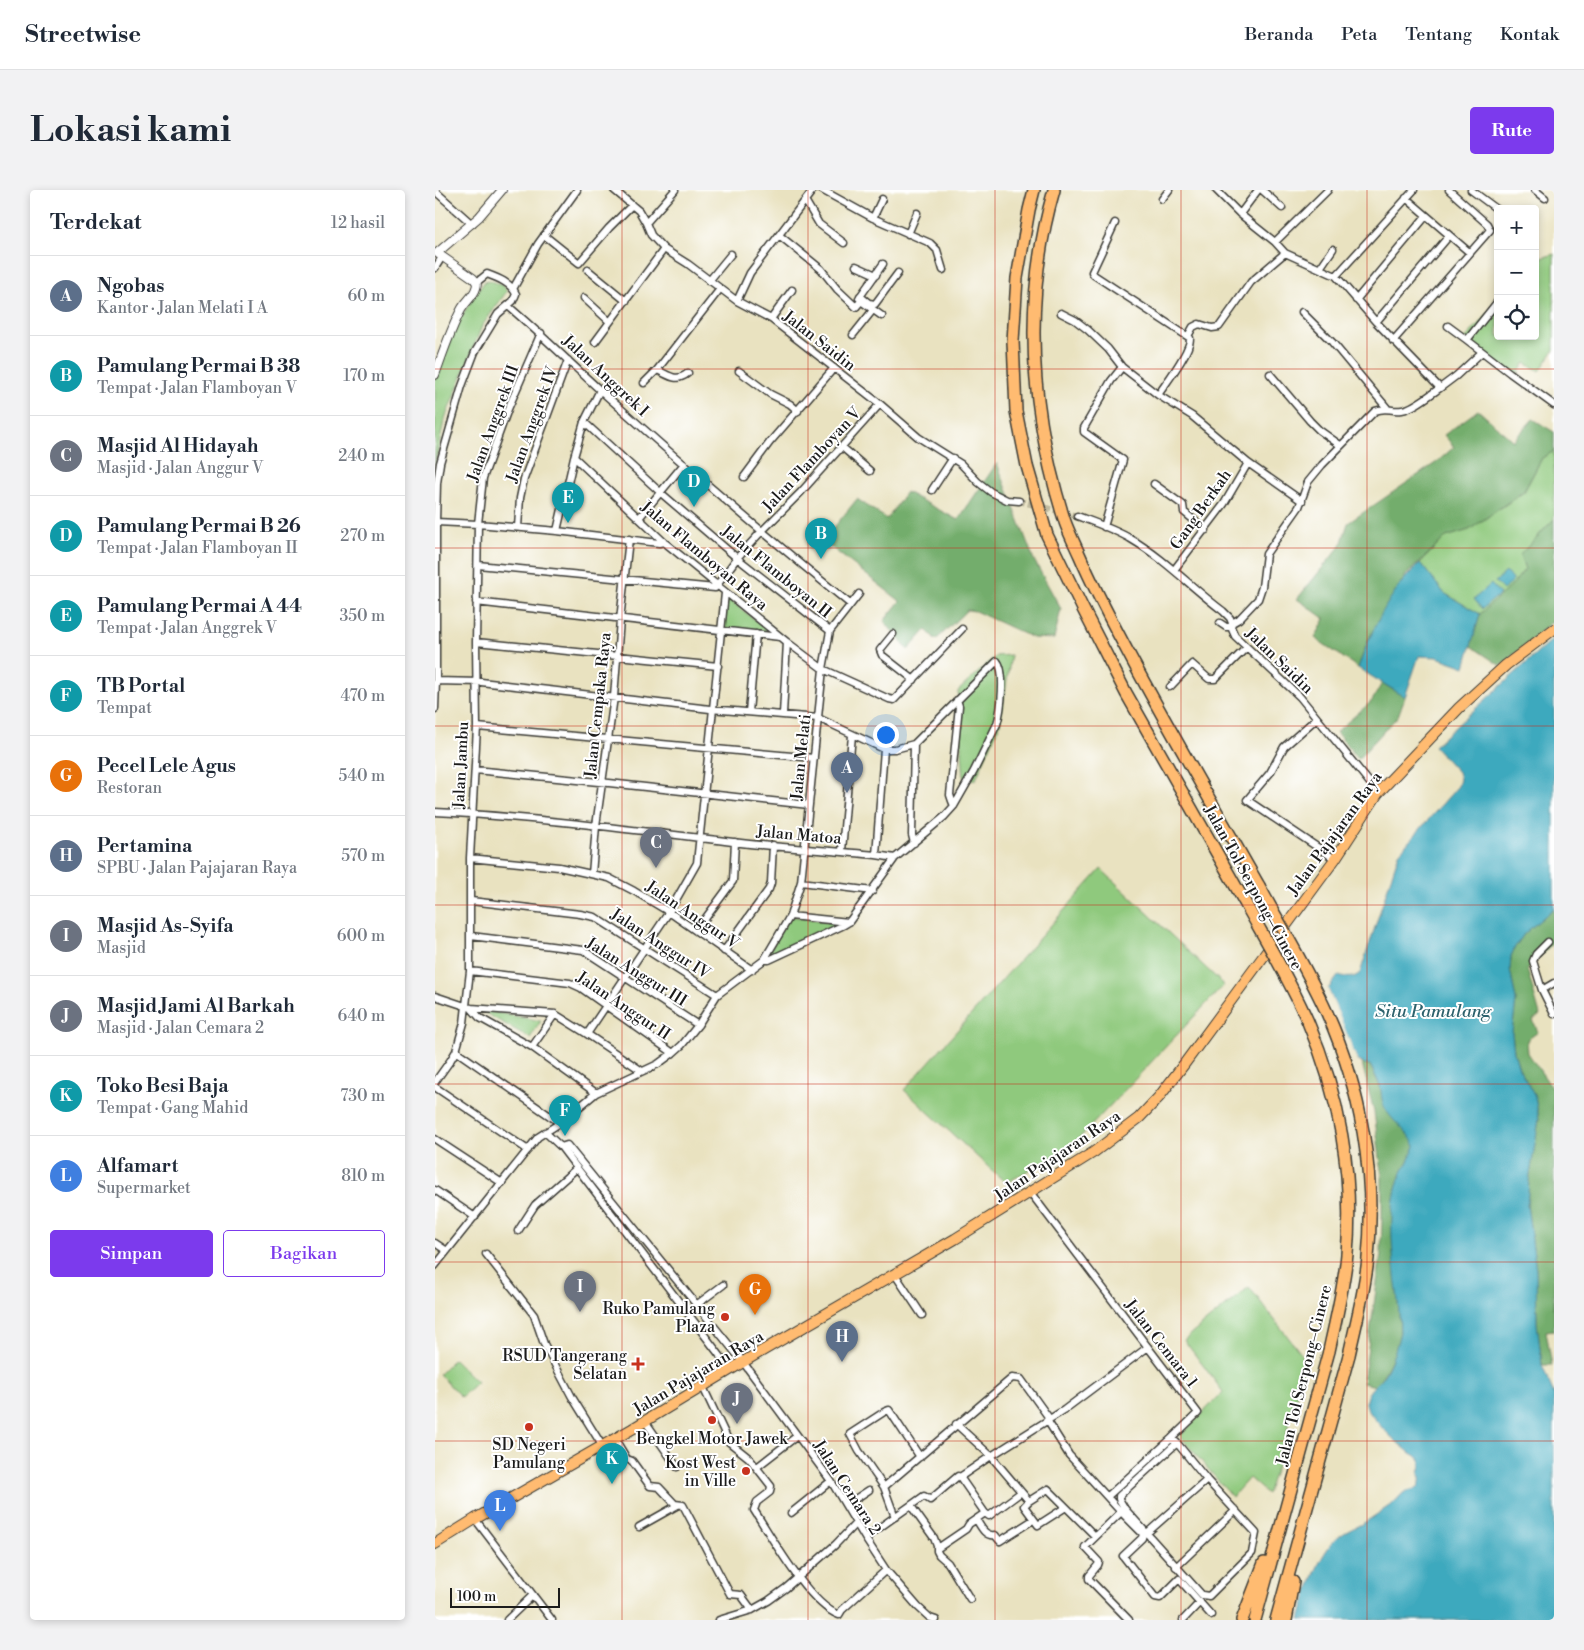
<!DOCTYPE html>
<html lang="id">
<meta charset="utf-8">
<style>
:root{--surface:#fff;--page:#f2f2f3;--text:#1f2937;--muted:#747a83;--line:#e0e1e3;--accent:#7c3aed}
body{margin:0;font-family:"Libre Bodoni",serif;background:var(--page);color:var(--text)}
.controls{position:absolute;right:15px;top:15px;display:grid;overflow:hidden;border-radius:5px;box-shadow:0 2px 8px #0003}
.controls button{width:45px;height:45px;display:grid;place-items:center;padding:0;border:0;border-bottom:1px solid var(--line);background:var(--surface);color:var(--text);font:25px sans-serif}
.scale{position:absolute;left:15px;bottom:12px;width:110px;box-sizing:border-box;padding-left:5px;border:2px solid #1c1c1c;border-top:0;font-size:14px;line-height:18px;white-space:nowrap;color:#1c1c1c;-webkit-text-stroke:4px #fff;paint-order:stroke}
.you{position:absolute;left:450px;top:544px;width:18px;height:18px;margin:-12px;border:4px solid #fff;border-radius:50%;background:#1a73e8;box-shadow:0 0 0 8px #1a73e833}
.badge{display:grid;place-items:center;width:32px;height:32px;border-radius:50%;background:var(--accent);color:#fff;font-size:16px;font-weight:700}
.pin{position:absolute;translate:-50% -41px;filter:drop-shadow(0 1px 2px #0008)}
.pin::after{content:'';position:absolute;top:26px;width:18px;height:15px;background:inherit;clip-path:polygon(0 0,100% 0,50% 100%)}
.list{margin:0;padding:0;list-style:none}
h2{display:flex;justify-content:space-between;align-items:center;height:65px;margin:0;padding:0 20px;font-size:21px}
h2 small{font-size:16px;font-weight:400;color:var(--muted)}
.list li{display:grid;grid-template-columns:32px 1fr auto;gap:15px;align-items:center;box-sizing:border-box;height:80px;padding:0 20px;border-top:1px solid var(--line)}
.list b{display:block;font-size:19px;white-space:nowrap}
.list p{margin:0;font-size:16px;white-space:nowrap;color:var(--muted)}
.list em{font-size:16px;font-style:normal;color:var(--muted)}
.actions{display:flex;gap:10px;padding:15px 20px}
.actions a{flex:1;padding:11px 0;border:1px solid var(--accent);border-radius:5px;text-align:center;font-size:18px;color:var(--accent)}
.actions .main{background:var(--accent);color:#fff}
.icon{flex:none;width:28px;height:28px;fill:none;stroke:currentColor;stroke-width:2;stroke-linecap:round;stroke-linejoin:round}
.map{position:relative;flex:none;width:1119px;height:1430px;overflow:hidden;border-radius:5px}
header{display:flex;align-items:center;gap:30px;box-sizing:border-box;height:70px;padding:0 25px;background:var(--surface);border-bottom:1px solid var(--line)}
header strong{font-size:24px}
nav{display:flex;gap:28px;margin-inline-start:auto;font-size:18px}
.intro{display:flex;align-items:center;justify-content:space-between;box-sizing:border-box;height:120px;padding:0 30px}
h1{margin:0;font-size:35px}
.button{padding:12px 22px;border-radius:5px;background:var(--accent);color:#fff;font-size:18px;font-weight:700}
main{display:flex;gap:30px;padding:0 30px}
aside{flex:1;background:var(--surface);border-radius:5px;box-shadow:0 2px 8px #0003}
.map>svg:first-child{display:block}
.green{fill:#8fc97d;stroke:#56724c}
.forest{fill:#73ad6c;stroke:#486444}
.water{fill:#3ea9be;stroke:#2d626d}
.pier{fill:#e9e2c0}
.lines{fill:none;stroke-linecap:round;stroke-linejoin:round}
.minor-tunnel{stroke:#c0ba9f;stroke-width:6;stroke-dasharray:6 3;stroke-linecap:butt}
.minor-casing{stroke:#3b3a35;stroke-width:9}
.tertiary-casing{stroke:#3b3a35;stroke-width:10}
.primary-casing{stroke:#3b3a35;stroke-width:12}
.motorway-casing{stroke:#3b3a35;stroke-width:14}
.minor{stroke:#fff;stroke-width:6}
.tertiary{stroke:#fff;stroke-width:8}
.primary{stroke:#ffbb71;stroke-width:10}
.motorway{stroke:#ffbb71;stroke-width:11}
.motorway-bridge-casing{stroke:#3b3a35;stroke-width:14;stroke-linecap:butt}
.motorway-bridge{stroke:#ffbb71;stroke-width:11}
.grid{fill:none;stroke:#c8321e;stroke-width:1;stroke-opacity:0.55}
.poi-dot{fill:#c8321e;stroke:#fff;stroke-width:2}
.labels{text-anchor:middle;stroke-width:4;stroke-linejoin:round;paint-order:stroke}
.street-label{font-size:16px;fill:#1c1c1c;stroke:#fff}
.poi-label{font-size:16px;fill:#1c1c1c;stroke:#fff;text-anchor:end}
.water-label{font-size:18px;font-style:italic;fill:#2d626d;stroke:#fff}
</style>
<header>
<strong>Streetwise</strong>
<nav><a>Beranda</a><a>Peta</a><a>Tentang</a><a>Kontak</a></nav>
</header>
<div class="intro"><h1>Lokasi kami</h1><a class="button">Rute</a></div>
<main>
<aside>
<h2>Terdekat<small>12 hasil</small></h2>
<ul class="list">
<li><span class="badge" style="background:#5c6f8a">A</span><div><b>Ngobas</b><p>Kantor · Jalan Melati I A</p></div><em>60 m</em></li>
<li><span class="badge" style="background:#0f9aa8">B</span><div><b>Pamulang Permai B 38</b><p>Tempat · Jalan Flamboyan V</p></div><em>170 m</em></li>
<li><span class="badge" style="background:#6b7280">C</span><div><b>Masjid Al Hidayah</b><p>Masjid · Jalan Anggur V</p></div><em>240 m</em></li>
<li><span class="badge" style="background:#0f9aa8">D</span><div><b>Pamulang Permai B 26</b><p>Tempat · Jalan Flamboyan II</p></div><em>270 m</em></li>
<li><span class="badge" style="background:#0f9aa8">E</span><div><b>Pamulang Permai A 44</b><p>Tempat · Jalan Anggrek V</p></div><em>350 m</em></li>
<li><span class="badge" style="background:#0f9aa8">F</span><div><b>TB Portal</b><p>Tempat</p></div><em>470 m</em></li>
<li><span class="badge" style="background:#e8710a">G</span><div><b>Pecel Lele Agus</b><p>Restoran</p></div><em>540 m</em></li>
<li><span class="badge" style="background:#5c6f8a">H</span><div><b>Pertamina</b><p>SPBU · Jalan Pajajaran Raya</p></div><em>570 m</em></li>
<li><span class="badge" style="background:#6b7280">I</span><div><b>Masjid As-Syifa</b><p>Masjid</p></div><em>600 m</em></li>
<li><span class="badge" style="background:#6b7280">J</span><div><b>Masjid Jami Al Barkah</b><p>Masjid · Jalan Cemara 2</p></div><em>640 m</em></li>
<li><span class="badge" style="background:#0f9aa8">K</span><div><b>Toko Besi Baja</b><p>Tempat · Gang Mahid</p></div><em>730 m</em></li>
<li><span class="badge" style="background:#3f7fe0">L</span><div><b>Alfamart</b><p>Supermarket</p></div><em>810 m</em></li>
</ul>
<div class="actions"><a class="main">Simpan</a><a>Bagikan</a></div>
</aside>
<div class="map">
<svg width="1119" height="1430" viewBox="0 0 1119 1430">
<rect width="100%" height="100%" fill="#fff"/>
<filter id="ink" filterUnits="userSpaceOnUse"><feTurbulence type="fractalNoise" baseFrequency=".02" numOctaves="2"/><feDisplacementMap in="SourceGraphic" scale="10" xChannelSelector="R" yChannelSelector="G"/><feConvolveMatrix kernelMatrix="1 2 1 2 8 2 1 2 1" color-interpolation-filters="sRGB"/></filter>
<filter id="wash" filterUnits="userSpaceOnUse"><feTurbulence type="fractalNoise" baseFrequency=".0096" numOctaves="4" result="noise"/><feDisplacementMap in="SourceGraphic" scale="20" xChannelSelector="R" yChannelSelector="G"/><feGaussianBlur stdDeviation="1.12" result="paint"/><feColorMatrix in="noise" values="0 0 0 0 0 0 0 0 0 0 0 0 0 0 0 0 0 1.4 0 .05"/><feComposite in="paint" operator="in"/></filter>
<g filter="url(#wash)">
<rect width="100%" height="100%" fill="#e9e2c0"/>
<path class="green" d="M1119,64V160L1105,181L1090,173L1081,186L1029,150L1063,112V146H1100V70Z
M54,90L69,96L72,101L47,136L9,231L0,275V184L17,143L36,110L50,91Z
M1119,261V329L1085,365L1090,379L1079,393L1045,424L1009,403L985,373L1011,347L1034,340L1089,302L1107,268Z
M290,406L338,444L287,438Z
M576,465L565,534L541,589L529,591L523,501L561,466Z
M666,679L789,795L637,956L571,993L469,900Z
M355,726L411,734L329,770Z
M43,819L106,831L95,848Z
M814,1097L871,1170L846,1264L832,1304L814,1288L797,1307L745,1246L788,1202L749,1150Z
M19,1169L42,1192L26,1207L4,1184Z"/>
<path class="forest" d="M1043,220L1078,251L1098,229L1119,242V261L1107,268L1089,301L1034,340L1011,347L971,385L934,448L923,478L880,448L890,429L862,409L906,355L913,333L1002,272L1019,257L1009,245Z
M562,273L599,370L626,419L619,449L598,448L540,421L532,420L501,450L491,440L473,460L449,431L465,411L388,351L422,309L452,329L471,302L523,330Z
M1119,329V430L1066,476L1036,456L1045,424L1079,393L1090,379L1085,365Z
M947,493L970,507L963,526L923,569L901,542L937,511Z
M1119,718V752L1092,779L1105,825L1098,830L1103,842L1092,850L1093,863L1119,901V1140L1111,1141L1117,1175H1107L1102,1133L1101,1079L1092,1015L1094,991L1104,929L1100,907L1084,878L1079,862L1077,843L1081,810L1075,779L1076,766L1080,757L1089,744Z
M927,873L935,875L945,896L970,940L977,948L980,956C975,970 966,981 962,995C950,1040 964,1095 965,1142C961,1163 954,1179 940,1196L928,1193L946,1064L947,1028V983L939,922Z"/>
<path class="water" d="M985,373L1009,403L1045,424L1030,477L1002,467L984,466L970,507L923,478C937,440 954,401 985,373Z
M1071,382L1078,391L1068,400L1060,392Z
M1056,394L1065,404L1047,419L1039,409Z
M1119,448V718L1089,744L1080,757L1076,766L1075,779L1081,810L1077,843L1079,862L1084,878L1100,907L1104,929L1094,991L1092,1015L1101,1079L1102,1133L1107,1175L1119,1204V1430H865C872,1404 882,1366 902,1348C910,1341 922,1337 932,1331C940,1325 949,1320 957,1314C961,1311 964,1307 968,1303C973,1299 984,1301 985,1292C986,1288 984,1288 984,1284C984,1279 988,1275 985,1270C982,1265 977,1264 973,1261C962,1253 932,1226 931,1213C930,1202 941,1195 947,1188C957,1174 961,1158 965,1142C964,1093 949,1043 962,995C966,981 975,970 980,956C973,940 956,932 949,916C946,910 947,903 945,896C943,891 938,880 935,875L927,873L922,870L893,799L904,785C912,788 918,789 925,783L964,663L1023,596L1025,589L1023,582L999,556Z"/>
<path class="pier" d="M892,797L908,834L924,875L920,871L907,841L891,800Z"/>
</g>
<g filter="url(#ink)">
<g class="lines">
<path class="minor-tunnel" d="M584,311L642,326"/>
<defs>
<path id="minor" d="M179,0L204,21L211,33L216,45L229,59L253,74L302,111L336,129L445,214L483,247L526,274L543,292L556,302L572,310L584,311
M387,0L438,28L495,53L502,60L508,80
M781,0L805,24L840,52L850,63L901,86L941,132L1005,198C996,204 978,219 967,220C955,222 953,216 940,221L887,275L873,292L864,317L831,364L827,397L823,409L804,429L797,433
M827,0L847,18
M1036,0L1063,20
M1100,0L1110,8
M0,1L37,34
M971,8L1034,62
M727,9L734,0
M371,12L384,34L409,53
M805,24L823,0
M438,28L447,9
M211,33L240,0
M680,33L657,82L659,85L755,148C756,161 731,193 723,205L757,226L813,273L867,311
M473,44L482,23
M109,45L144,73L174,38L197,15
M344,45L386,79L402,99L421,117L426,111L447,126
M840,52L893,0
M421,76L441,85
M0,78L7,67
M885,78L898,59
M153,80L191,111
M901,86L979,0
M274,91L296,64
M78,99L103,54L142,0
M425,106L434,113L440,114L463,83
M149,108L174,131
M424,108L448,74
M921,110L991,26
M302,111L315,83L378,0
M1063,111L1032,150L1075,183L1119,215
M73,116C105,143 135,173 166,201C247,274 330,345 415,414
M867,122L897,152L952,218
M626,123L640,130L653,140L673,159L687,177L723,205
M336,129L357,100
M941,132L1014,46
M1013,136L1032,150
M418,145L438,120
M753,146L758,137L764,134L777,138L784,137L816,92L850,63
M958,151L1055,40L1052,34L1014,0
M160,152L229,59
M222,180C234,185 241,193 253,183
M304,181L335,204L355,214L363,221
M835,184L875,231L884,240L905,255
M209,193L222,180L285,99
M1005,198L1021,186L1047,162
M149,232L226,303L302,368L395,441
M407,257L435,281
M139,267L229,352L352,452L388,479L454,509L459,510L527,439
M309,287L335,252L399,178
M719,294L748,315L749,322L771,340
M497,300L518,268
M642,326C661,333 679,339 696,349C730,369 757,398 788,421L795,428L797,433L796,437L800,446L865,507L943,603
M204,328L249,274
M1,332L43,334L122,341L224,353L229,352
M83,337L85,308L89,289L133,170
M669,337L688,270L649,242V238L676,191L687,177
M122,341L139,267L149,232L165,200
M43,375L280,398L302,368L326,342L366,302L445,214
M739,380L789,314L813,273
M41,412L345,447
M785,433L791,437H796
M458,444L445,460L447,465L479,490
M41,452L283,476
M735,497L757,474L774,489H780L811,458
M0,519L1,491V332L2,293L5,273L27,196L40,162L63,124L78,111L81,104C76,93 63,88 52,84L42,92
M314,522L321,444
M348,524L352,452
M882,528L849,557L835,583L812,610L900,669
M42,537L379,568
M40,580L174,593L374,615
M519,616L517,611L515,605L524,516L522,510
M0,622C100,627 199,640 298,652C345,658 393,660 441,665L460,668
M479,653L477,645L479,554
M407,661L417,545
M441,665L449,559
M35,668L124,677L174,688L199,701L234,722L317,780
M157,684L161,636L179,507L185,430L194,349
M366,692L438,701
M36,711L145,724L160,727L282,805
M355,726L414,732
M261,741L298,691L300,652
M36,746L148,760L263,835
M1113,752L1101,764L1098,771L1107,800L1119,824
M289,761L334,699L336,693L338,655
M329,770L355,726L366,692L388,479L395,441L424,404
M35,781L135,793L146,798L238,863
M1107,800L1119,793
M0,806L36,818L120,824L152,844L207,881
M36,818L45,828L97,857L161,903
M152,844L234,722L262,673L290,403
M97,857L120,824
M21,861L125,933
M0,892L15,871L21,861L29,833L35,781V668L42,537L41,452L43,334L48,288L73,219L106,143
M0,897L93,960
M110,942L126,957L296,1180
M0,949L67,993
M126,957L132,955L308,1172L396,1291L430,1348L451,1380L483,1417L495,1428L501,1430
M0,1000L40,1027
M595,1002L763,1223L737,1248L673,1306
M83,1041L100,1015L142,978
M0,1053L12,1061
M51,1064L99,1125L109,1154L137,1207L168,1257
M0,1076L103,947L125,933L161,903L223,874L238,863L247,855L263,835L282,805L329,770H334L409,735L414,732L460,668L509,627L519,616L539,581L562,534C566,521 571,481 562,471L479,554L460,559H449L383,528L275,519L46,492L1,491
M459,1083L487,1125
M252,1122L288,1095
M268,1197L294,1252L314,1268L336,1296L335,1302L322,1312L319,1320C337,1348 374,1414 404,1425L407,1420L451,1380
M612,1230L634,1265L685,1321V1323L650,1357L664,1372L663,1375L654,1386V1389L694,1430
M210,1231L242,1277
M521,1234L556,1266L594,1311L613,1299L660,1346
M737,1248L742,1253L772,1290L821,1343L817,1363L774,1406L767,1405L690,1319L684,1309V1306L742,1253
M180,1249L192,1269L197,1271L215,1296L224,1297L240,1314L248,1315L295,1404L306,1405L317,1420
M322,1277L362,1246
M525,1287L550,1323
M449,1297L577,1188L586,1189L614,1228
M594,1311L589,1316L603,1335L631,1317
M411,1315L434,1300
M476,1316L499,1348L502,1356V1361L504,1365L513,1373L535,1409
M685,1321L708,1344L707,1348L688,1366L720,1407L725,1408L744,1389L776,1425
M356,1323L396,1291
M460,1327L449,1297L424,1261L415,1244L449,1222L454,1220L485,1267
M40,1329L117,1430
M541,1329C546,1337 550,1347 560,1345L565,1351L598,1330
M204,1337L243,1315
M712,1343L772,1290
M430,1348L489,1306L495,1310L523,1286L525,1287L553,1268L629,1220L713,1157
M503,1358L531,1339L534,1334L550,1323L554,1326L585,1303
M741,1377L801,1320
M72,1430L98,1405
M284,1430L317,1420L333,1411L351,1398L400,1355L421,1333
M748,1430L765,1412"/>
<path id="tertiary" d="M0,185C8,163 15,141 26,120C30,112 39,106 41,98C43,93 41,91 38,88L2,63L44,27L67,0"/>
<path id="primary" d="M0,1354L40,1329L197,1239L308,1172L520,1049L659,962L704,928L724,907L750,873L900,669L943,603L1024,518L1071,475L1119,439"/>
<path id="motorway" d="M599,0L594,20L582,88L578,151L581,221L592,276L612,345L648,419L691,503L809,711
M619,0C587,111 595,222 630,332C634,343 640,355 645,366C660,401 678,434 696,468C737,545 781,620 824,696
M807,1430L829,1373
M820,1430L894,1161
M841,1430L914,1165
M851,1430L858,1392"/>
</defs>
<use href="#minor" class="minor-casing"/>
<use href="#tertiary" class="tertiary-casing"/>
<use href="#primary" class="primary-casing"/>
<use href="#motorway" class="motorway-casing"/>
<use href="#minor" class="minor"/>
<use href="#tertiary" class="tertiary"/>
<use href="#primary" class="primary"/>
<use href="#motorway" class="motorway"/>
<defs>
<path id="motorway-bridge" d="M824,696C847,738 872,779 892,823C926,899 941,985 933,1068C930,1100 921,1133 914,1165
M809,711C831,751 855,790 873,832C904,904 919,985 912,1064C909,1097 901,1129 894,1161"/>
</defs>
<use href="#motorway-bridge" class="motorway-bridge-casing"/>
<use href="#motorway-bridge" class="motorway-bridge"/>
</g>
</g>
<path class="grid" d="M187,0V1430M373,0V1430M560,0V1430M746,0V1430M932,0V1430M0,179H1119M0,358H1119M0,536H1119M0,715H1119M0,894H1119M0,1072H1119M0,1251H1119"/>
<g class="poi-dot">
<circle cx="290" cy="1127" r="5"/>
<path d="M200.5 1166.5h5v5h5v5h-5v5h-5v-5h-5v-5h5z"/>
<circle cx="277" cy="1230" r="5"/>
<circle cx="94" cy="1237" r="5"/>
<circle cx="311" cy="1281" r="5"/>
</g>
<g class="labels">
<g class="street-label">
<text transform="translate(385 150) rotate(38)" y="6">Jalan Saidin</text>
<text transform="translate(171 185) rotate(43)" y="6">Jalan Anggrek I</text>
<text transform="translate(57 233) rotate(-70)" y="6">Jalan Anggrek III</text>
<text transform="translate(96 234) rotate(-70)" y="6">Jalan Anggrek IV</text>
<text transform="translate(376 269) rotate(-47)" y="6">Jalan Flamboyan V</text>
<text transform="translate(765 319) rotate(-55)" y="6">Gang Berkah</text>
<text transform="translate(270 365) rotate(40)" y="6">Jalan Flamboyan Raya</text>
<text transform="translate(342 381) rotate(39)" y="6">Jalan Flamboyan II</text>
<text transform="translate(845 470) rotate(44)" y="6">Jalan Saidin</text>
<text transform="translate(162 515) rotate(-84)" y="6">Jalan Cempaka Raya</text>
<text transform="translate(365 567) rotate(-84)" y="6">Jalan Melati</text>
<text transform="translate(25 575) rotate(-87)" y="6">Jalan Jambu</text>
<text transform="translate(899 643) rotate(-54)" y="6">Jalan Pajajaran Raya</text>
<text transform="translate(364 644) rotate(5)" y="6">Jalan Matoa</text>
<text transform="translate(819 697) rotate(61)" y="6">Jalan Tol Serpong–Cinere</text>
<text transform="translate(258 724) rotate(34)" y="6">Jalan Anggur V</text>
<text transform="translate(226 753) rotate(33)" y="6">Jalan Anggur IV</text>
<text transform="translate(202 781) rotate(32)" y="6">Jalan Anggur III</text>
<text transform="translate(189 815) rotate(34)" y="6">Jalan Anggur II</text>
<text transform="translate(622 965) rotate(-34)" y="6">Jalan Pajajaran Raya</text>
<text transform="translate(727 1153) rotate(52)" y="6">Jalan Cemara 1</text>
<text transform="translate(263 1182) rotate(-31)" y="6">Jalan Pajajaran Raya</text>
<text transform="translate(868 1185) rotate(-76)" y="6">Jalan Tol Serpong–Cinere</text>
<text transform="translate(413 1297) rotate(57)" y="6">Jalan Cemara 2</text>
</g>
<g class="poi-label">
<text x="280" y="1124">Ruko Pamulang<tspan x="280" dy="18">Plaza</tspan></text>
<text x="192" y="1171">RSUD Tangerang<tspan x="192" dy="18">Selatan</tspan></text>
<text x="277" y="1254" text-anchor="middle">Bengkel Motor Jawek</text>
<text x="94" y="1260" text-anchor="middle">SD Negeri<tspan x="94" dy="18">Pamulang</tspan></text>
<text x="301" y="1278">Kost West<tspan x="301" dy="18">in Ville</tspan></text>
</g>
<g class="water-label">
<text x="998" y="827">Situ Pamulang</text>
</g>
</g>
</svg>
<div class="controls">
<button>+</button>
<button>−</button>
<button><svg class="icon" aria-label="locate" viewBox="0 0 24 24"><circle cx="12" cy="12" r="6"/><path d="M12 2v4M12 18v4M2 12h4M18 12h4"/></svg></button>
</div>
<div class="scale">100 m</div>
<div class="you"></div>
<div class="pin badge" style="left:412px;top:603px;background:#5c6f8a">A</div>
<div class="pin badge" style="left:386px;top:369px;background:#0f9aa8">B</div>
<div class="pin badge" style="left:221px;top:678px;background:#6b7280">C</div>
<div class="pin badge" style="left:259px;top:317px;background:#0f9aa8">D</div>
<div class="pin badge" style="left:133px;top:333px;background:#0f9aa8">E</div>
<div class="pin badge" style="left:130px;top:946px;background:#0f9aa8">F</div>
<div class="pin badge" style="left:320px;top:1125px;background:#e8710a">G</div>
<div class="pin badge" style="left:407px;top:1172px;background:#5c6f8a">H</div>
<div class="pin badge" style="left:145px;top:1122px;background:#6b7280">I</div>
<div class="pin badge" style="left:302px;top:1234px;background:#6b7280">J</div>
<div class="pin badge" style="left:177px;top:1294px;background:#0f9aa8">K</div>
<div class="pin badge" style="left:65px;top:1341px;background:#3f7fe0">L</div>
</div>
</main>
